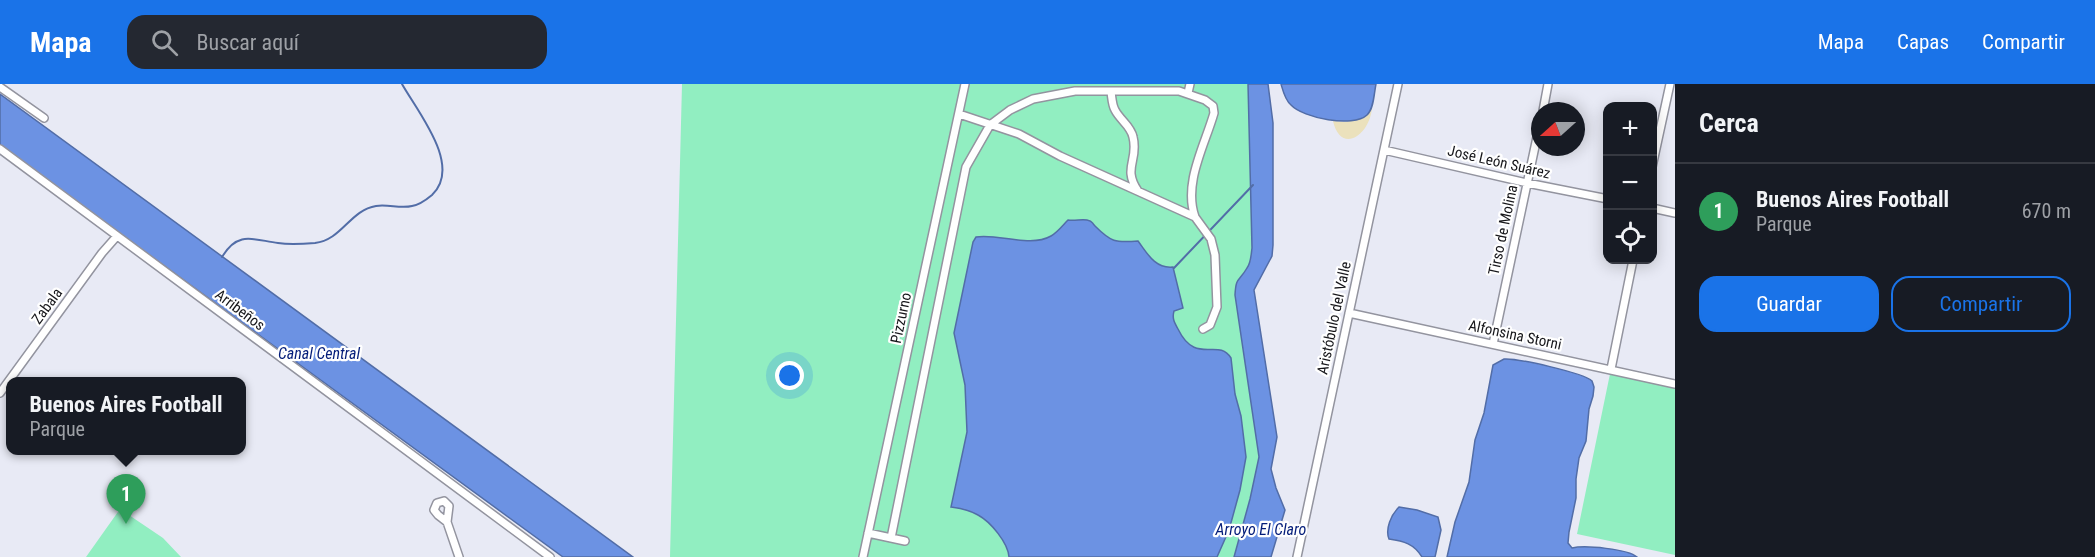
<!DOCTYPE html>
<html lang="es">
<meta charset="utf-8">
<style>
:root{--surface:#171b24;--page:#242831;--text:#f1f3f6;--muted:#9ea1a6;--line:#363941;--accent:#1a73e8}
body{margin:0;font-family:"Roboto Condensed",sans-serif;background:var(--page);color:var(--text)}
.controls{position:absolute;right:18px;top:18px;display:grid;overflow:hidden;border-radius:12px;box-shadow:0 3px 15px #0003}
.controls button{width:54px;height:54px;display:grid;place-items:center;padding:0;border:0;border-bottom:2px solid var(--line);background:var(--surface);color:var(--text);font:30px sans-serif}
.compass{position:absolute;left:1531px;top:18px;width:54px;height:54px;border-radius:50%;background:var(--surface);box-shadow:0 3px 15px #0003;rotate:249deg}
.you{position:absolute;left:790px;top:292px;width:21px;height:21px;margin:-15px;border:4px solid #fff;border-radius:50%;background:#1a73e8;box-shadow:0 0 0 9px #1a73e833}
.badge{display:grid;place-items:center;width:39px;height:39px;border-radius:50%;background:var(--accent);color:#fff;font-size:20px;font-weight:700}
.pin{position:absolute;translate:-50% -50px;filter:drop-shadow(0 2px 3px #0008)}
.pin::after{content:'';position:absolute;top:32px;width:21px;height:18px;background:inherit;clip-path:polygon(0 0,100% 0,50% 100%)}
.popup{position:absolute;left:6px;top:293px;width:240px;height:78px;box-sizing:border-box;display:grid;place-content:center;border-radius:12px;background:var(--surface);filter:drop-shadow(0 2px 4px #0005);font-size:20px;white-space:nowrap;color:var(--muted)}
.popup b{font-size:22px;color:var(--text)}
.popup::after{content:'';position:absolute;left:50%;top:100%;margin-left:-12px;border:12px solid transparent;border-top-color:var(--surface)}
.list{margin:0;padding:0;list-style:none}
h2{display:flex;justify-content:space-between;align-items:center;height:78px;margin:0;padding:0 24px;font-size:26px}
h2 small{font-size:20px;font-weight:400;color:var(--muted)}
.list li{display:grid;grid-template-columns:39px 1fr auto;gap:18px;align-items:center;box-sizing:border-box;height:96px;padding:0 24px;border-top:2px solid var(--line)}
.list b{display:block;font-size:22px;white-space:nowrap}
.list p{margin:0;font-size:20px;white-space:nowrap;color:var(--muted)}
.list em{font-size:20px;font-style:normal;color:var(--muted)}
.actions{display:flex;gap:12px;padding:18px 24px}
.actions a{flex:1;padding:14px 0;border:2px solid var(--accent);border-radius:18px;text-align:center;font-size:21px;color:var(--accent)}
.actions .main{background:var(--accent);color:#fff}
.icon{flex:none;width:33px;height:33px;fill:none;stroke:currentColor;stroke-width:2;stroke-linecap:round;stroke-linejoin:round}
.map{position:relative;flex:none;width:1675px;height:473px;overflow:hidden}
header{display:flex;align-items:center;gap:36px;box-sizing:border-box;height:84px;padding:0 30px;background:var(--accent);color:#fff}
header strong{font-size:28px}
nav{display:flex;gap:33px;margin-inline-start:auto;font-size:21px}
.search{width:420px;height:54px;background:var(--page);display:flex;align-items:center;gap:15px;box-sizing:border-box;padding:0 21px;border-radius:18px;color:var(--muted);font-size:22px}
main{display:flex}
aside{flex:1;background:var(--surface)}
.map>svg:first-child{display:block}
.green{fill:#91eec1}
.sand{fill:#ebe1bc}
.water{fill:#6c92e3;stroke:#526da7;stroke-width:1.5}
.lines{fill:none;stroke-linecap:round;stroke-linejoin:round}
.stream{stroke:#526da7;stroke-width:2}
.minor-casing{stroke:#93949f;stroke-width:10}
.minor{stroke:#fff;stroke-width:7}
.labels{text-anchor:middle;stroke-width:4.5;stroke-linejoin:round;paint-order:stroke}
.street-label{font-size:15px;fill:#16161a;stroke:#fff}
.water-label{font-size:16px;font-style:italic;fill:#031c79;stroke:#fff}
</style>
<header>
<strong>Mapa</strong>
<div class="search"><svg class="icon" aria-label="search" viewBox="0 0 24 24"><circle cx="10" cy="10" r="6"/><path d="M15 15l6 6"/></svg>Buscar aquí</div>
<nav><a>Mapa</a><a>Capas</a><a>Compartir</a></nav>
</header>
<main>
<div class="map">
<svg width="1675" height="473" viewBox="0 0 1675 473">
<rect width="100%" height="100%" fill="#e8eaf5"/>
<path class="green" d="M682,0H1248L1252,164C1251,171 1251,178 1247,184C1239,198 1236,192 1235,211L1259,373L1250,415L1234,473H670Z
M1611,285L1675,300V471L1577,450Z
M120,425L163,454L181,473H86Z"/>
<path class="sand" d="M1372,21C1372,50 1341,72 1333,37L1346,38L1365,33Z"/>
<path class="water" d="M1248,0H1268L1273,39V161L1272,172L1254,206L1277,353L1271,385L1276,404L1285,426L1271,473H1234L1250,415L1259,373L1235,211C1236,192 1239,198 1247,184C1251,179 1251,171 1252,164Z
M1281,0H1376C1374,9 1374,25 1367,31C1353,44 1303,34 1291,21C1285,16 1283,7 1281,0Z
M0,10L633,473H563L0,62Z
M1068,136C1075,137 1081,135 1087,136C1093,137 1091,138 1095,142C1111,158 1115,159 1138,157C1147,169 1155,185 1173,183L1183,224L1174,227C1172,234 1174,238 1178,245C1196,282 1218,253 1231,274L1235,310L1241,332L1246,373L1240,406L1229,446L1217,473H1009C1008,459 991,438 978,431C971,427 959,424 951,423L967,348L965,301L954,249L973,158L976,153C998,149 1030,164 1051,152C1058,148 1063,141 1068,136Z
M1504,275C1517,274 1584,289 1592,297L1594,303L1593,312L1589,325L1586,357L1579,374L1576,395V414L1569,448L1568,459L1572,464C1585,461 1628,465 1637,473H1447L1455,438L1469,398L1475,356L1484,329L1493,281Z
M1399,423L1417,426L1438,433L1441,446L1435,473H1422C1414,460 1404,457 1389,455C1385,445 1391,431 1399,423Z"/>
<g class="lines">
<path class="stream" d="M222,173C238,146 254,156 278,159C290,161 303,160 315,159C342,156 350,126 376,122C388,120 401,125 412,122C419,121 426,116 432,111C463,82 417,27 402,0
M1174,184L1253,101"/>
<defs>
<path id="minor" d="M0,3L44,34
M1111,8C1112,14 1112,21 1115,26C1120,36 1131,42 1133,53C1139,76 1122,84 1138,107
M1188,9L1190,0
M1543,27L1548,0
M959,30L1019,50L1060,72L1195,133L1211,155L1215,171L1217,223L1210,241L1203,245
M0,65L550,473
M1384,66L1527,99L1608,115
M1652,83L1670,0
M1652,124L1675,129
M1349,229L1675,300
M1493,260L1540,39
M1611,285L1633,176
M0,309L102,169L117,152
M444,417L449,422L447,438L438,431L434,426L437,419Z
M447,438L459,473
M868,449L905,457
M891,454L966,83L990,41L1010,26L1033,15L1075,7H1179L1205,16L1213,22L1214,29C1205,61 1183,99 1195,133
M863,473L965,0
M1297,473L1398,0"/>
</defs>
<use href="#minor" class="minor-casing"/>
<use href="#minor" class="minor"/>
</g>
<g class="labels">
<g class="street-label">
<text transform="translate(1499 78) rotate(13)" y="5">José León Suárez</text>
<text transform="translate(1503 146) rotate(-78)" y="5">Tirso de Molina</text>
<text transform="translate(47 222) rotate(-54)" y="5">Zabala</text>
<text transform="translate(240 226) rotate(37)" y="5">Arribeños</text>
<text transform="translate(901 234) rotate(-78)" y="5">Pizzurno</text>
<text transform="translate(1334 234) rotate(-78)" y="5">Aristóbulo del Valle</text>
<text transform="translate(1515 251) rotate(12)" y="5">Alfonsina Storni</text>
</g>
<g class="water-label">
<text x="319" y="275">Canal Central</text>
<text x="1261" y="451">Arroyo El Claro</text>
</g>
</g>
</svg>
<div class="controls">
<button>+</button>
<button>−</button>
<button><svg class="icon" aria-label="locate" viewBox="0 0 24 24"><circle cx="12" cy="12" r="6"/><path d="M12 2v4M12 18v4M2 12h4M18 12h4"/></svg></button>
</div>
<svg class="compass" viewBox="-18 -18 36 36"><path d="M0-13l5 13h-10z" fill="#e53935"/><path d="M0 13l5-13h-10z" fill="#9ea1a6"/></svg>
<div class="you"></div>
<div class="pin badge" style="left:126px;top:440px;background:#2e9e5b">1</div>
<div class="popup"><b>Buenos Aires Football</b>Parque</div>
</div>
<aside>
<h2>Cerca<small></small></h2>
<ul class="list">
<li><span class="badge" style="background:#2e9e5b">1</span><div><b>Buenos Aires Football</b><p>Parque</p></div><em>670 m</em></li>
</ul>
<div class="actions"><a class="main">Guardar</a><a>Compartir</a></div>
</aside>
</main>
